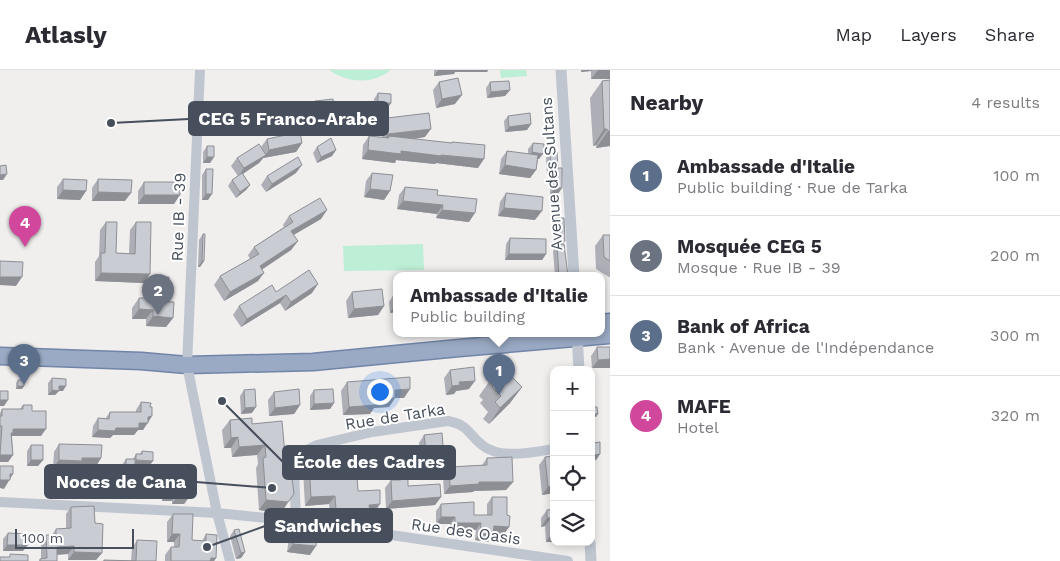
<!DOCTYPE html>
<meta charset="utf-8">
<style>
:root{--surface:#fff;--page:#f7f7f7;--text:#2b2b33;--muted:#7c7c81;--line:#e1e1e2;--accent:#1b58dd}
body{margin:0;font-family:"Work Sans",sans-serif;background:var(--page);color:var(--text)}
.controls{position:absolute;right:15px;bottom:15px;display:grid;overflow:hidden;border-radius:10px;box-shadow:0 2px 8px #0003}
.controls button{width:45px;height:45px;display:grid;place-items:center;padding:0;border:0;border-bottom:1px solid var(--line);background:var(--surface);color:var(--text);font:25px sans-serif}
.scale{position:absolute;left:15px;bottom:12px;width:119px;box-sizing:border-box;padding-left:5px;border:2px solid #464f5b;border-top:0;font-size:14px;line-height:18px;white-space:nowrap;color:#464f5b;-webkit-text-stroke:4px #fff;paint-order:stroke}
.you{position:absolute;left:379px;top:321px;width:18px;height:18px;margin:-12px;border:4px solid #fff;border-radius:50%;background:#1a73e8;box-shadow:0 0 0 8px #1a73e833}
.badge{display:grid;place-items:center;width:32px;height:32px;border-radius:50%;background:var(--accent);color:#fff;font-size:16px;font-weight:700}
.pin{position:absolute;translate:-50% -41px;filter:drop-shadow(0 1px 2px #0008)}
.pin::after{content:'';position:absolute;top:26px;width:18px;height:15px;background:inherit;clip-path:polygon(0 0,100% 0,50% 100%)}
.popup{position:absolute;left:393px;top:202px;width:212px;height:65px;box-sizing:border-box;display:grid;place-content:center;border-radius:10px;background:var(--surface);filter:drop-shadow(0 1px 4px #0005);font-size:16px;white-space:nowrap;color:var(--muted)}
.popup b{font-size:19px;color:var(--text)}
.popup::after{content:'';position:absolute;left:50%;top:100%;margin-left:-10px;border:10px solid transparent;border-top-color:var(--surface)}
.list{margin:0;padding:0;list-style:none}
h2{display:flex;justify-content:space-between;align-items:center;height:65px;margin:0;padding:0 20px;font-size:21px}
h2 small{font-size:16px;font-weight:400;color:var(--muted)}
.list li{display:grid;grid-template-columns:32px 1fr auto;gap:15px;align-items:center;box-sizing:border-box;height:80px;padding:0 20px;border-top:1px solid var(--line)}
.list b{display:block;font-size:19px;white-space:nowrap}
.list p{margin:0;font-size:16px;white-space:nowrap;color:var(--muted)}
.list em{font-size:16px;font-style:normal;color:var(--muted)}
.icon{flex:none;width:28px;height:28px;fill:none;stroke:currentColor;stroke-width:2;stroke-linecap:round;stroke-linejoin:round}
.map{position:relative;flex:none;width:610px;height:491px;overflow:hidden}
header{display:flex;align-items:center;gap:30px;box-sizing:border-box;height:70px;padding:0 25px;background:var(--surface);border-bottom:1px solid var(--line)}
header strong{font-size:24px}
nav{display:flex;gap:28px;margin-inline-start:auto;font-size:18px}
main{display:flex}
aside{flex:1;background:var(--surface)}
.map>svg:first-child{display:block}
.green{fill:#bdeed6}
.lines{fill:none;stroke-linecap:round;stroke-linejoin:round}
.trunk-casing{stroke:#7185a8;stroke-width:19}
.minor{stroke:#bfc6d0;stroke-width:10}
.tertiary{stroke:#bfc6d0;stroke-width:11}
.trunk{stroke:#9aaac4;stroke-width:16}
.wall{fill:#aeafb6}
.shaded-wall{fill:#8d8f94}
.building{fill:#caccd4;stroke:#8d8f94}
.labels{text-anchor:middle;stroke-width:4;stroke-linejoin:round;paint-order:stroke}
.street-label{font-size:16px;fill:#464f5b;stroke:#fff}
.leader{fill:none;stroke:#464f5b;stroke-width:2}
.callout-dot{fill:#464f5b;stroke:#fff;stroke-width:2}
.callout{fill:#464f5b;stroke:#464f5b;stroke-width:2}
.callout-label{font-size:18px;text-anchor:middle;font-weight:bold;fill:#fff}
</style>
<header>
<strong>Atlasly</strong>
<nav><a>Map</a><a>Layers</a><a>Share</a></nav>
</header>
<main>
<div class="map">
<svg width="610" height="491" viewBox="0 0 610 491">
<rect width="100%" height="100%" fill="#f1eeee"/>
<path class="green" d="M329,0H391C372,15 348,13 329,0Z
M500,0H526L527,6L501,8Z
M423,174L424,200L344,201L343,176Z"/>
<g class="lines">
<defs>
<path id="trunk" d="M602,253L610,252
M0,286L141,291L187,295L313,292L459,278L610,265"/>
</defs>
<use href="#trunk" class="trunk-casing"/>
<path class="minor" d="M200,0L187,295L217,443L230,491
M0,432L217,443L296,451L568,491
M296,451L294,397L297,388L305,381L317,375L372,362L448,351C469,355 468,364 482,375C500,390 533,382 554,379"/>
<path class="tertiary" d="M561,0L574,206
M577,264L579,300
M590,472L591,491"/>
<use href="#trunk" class="trunk"/>
</g>
<path class="wall" d="M434,0H488L487,2H455L454,4L434,6Z
M581,0H610V9H591V1L581,2Z
M610,10V76L596,78V75L593,76L590,28L602,11Z
M439,12L455,34L436,38L433,20Z
M490,12L510,20L505,26L487,28L486,18Z
M378,23L391,33L387,39L374,38V29Z
M315,31L331,46L313,48L311,37Z
M508,46L531,54L527,60L505,62L504,51Z
M387,48L425,67L415,69L451,73L452,72L478,98L436,93L435,94L396,90L395,93L362,89L363,75L369,66L382,67L380,57Z
M267,69L302,73L296,82L263,88L259,93L243,104L250,115L246,120L236,128L228,116L232,110L238,106L231,96L237,88L261,78V77Z
M533,73L539,89H538L536,100L530,108L499,104L501,89L507,81L528,84V79Z
M207,76L214,87L210,93H203V82Z
M317,77L336,80L332,86L317,93L313,83Z
M550,83L558,97V124H550L551,103H547L546,88Z
M206,99L208,130H202V105Z
M296,103L266,122L261,115L267,106Z
M372,103L390,121L384,130L364,127L366,111Z
M63,109L86,121L80,130L57,129V117Z
M98,109L125,131H92V118Z
M144,112L174,134H138V121Z
M405,117L437,125L469,152L436,148L437,144L397,139L399,125Z
M506,123L535,150L498,146L500,132Z
M289,146L321,149L293,165L298,171L291,180L262,199L258,211L224,231L214,215L220,206L250,189L248,185L254,177L284,157L283,155Z
M556,148L565,171L562,175L568,206H555L553,181L555,178L553,153Z
M106,152L116,183H129L130,160L136,152L144,213L95,211V192L99,186L100,160Z
M203,164L204,191L200,197H198L199,170Z
M603,165H610V207H609L596,199L595,176Z
M510,168L546,184L542,190H505L506,174Z
M153,207L165,225H149V213Z
M276,222L312,223L285,241L280,233L241,257L233,245L239,236Z
M352,222L384,236L378,245L348,248L346,231Z
M394,224L396,242L390,243L389,232Z
M139,228L150,231L173,248L166,257L146,256V249H132V238Z
M597,277H610L592,298L591,286Z
M450,300L469,319L456,321L454,324L446,325L444,308Z
M52,308L63,321H59L55,325H48V313Z
M491,309L522,317L510,333L489,354L483,349L488,342L480,333L483,330L479,326Z
M18,310L24,316L22,319H16V313Z
M347,312L404,328H395L389,337L374,338L370,344L343,345L341,321Z
M554,319V330H553V320Z
M244,320L252,343L241,344L240,326Z
M314,320L334,333L330,339L310,340V326Z
M274,322L300,335L294,344L269,346L268,330Z
M141,332L150,337L152,346L143,360H138L134,365H113L110,368L92,367L93,356L98,348L105,349L110,342H136V340Z
M23,335L32,341L41,366H12L13,385L8,392H0V343L2,339H20Z
M230,350L252,354L285,385L294,424L281,443L259,440L256,398L258,394L257,385L232,387L231,378H224L222,360Z
M424,365L438,396L419,398V400L413,408H408V416L441,427L435,435L386,439L385,418L391,410H395L394,399L396,395V390L401,382L419,380V373Z
M593,373L600,384L596,390L591,391V375Z
M59,374L101,388L96,396H78L77,399L53,398L54,382Z
M31,375L43,390L38,396H27V381Z
M142,381L153,391L148,397L135,396L131,409H122V395L126,389H133L136,384H140Z
M366,381L378,399L363,400L362,387Z
M554,386V423L542,425L539,395L545,387Z
M487,388L513,412L506,420L474,421L473,422L444,424L443,406L449,397L482,395Z
M309,392L324,393L358,421L374,443H369L364,450L351,451V448L330,449L329,434L305,436L303,400Z
M169,403L195,414L190,422V426L184,434H172V431H162V411Z
M136,405L148,415L144,421L131,420L132,411Z
M492,427L507,445L509,457L504,464L494,463L493,465L488,472L475,470L476,460H450V454H436V441L441,434L474,445H487V434Z
M71,437L95,453L102,483L96,490H68V484L57,485V491H39L40,489H41V473L46,465H52L56,459L66,458V444Z
M554,439V472H546L545,456L541,457V448L547,440Z
M173,444L192,470L202,471L206,464L216,488L214,491H165V485L171,477H174V472H167V452Z
M234,460L245,482L241,488L236,489L230,466Z
M295,460L310,485L287,482L289,468Z
M8,463L23,481H3V469Z
M137,470L156,491H103L104,490L131,491L132,478Z"/>
<path class="shaded-wall" d="M438,0H488L487,2H455L454,4L434,6Z
M582,0H592L591,1L581,2Z
M598,0H610V9H591Z
M510,20L505,26L487,28L491,22Z
M462,25L455,34L436,38L442,29Z
M378,33H391L387,39L374,38Z
M335,40L331,46L313,48L317,42Z
M531,54L527,60L505,62L509,57Z
M431,59L425,67L386,72L389,68V66L384,72H382L388,64Z
M604,59H607L596,75L593,76Z
M608,61H610V76L596,78Z
M302,73L296,82L263,88L269,80Z
M336,80L332,86L317,93L321,87Z
M368,80L401,81L441,85L484,89L478,98L436,93L435,94L396,90L395,93L362,89Z
M532,82L543,84L539,89L527,88Z
M266,85L259,93L238,107L244,98Z
M207,87H214L210,93H203Z
M302,95L296,103L266,122L272,114Z
M505,95L536,100L530,108L499,104Z
M551,97H558L555,101V98L551,103H547Z
M7,104L3,110H0V105Z
M250,115L246,120L236,128L240,122Z
M555,118H562L558,124H550Z
M370,119L390,121L384,130L364,127Z
M63,120L86,121L80,130L57,129Z
M98,122L131,123L125,131H92Z
M206,124H212L208,130H202Z
M144,125H180L174,134H138Z
M403,131L443,135L437,144L397,139Z
M504,138L542,141L535,150L498,146Z
M327,140L321,149L285,170L291,161Z
M442,140L475,143L469,152L436,148Z
M298,171L291,180L254,205L260,196Z
M509,184H546L542,190H505Z
M202,191H204L200,197H198Z
M101,203L150,204L144,213L95,211Z
M264,203L258,211L224,231L230,222Z
M0,207H22L16,216L0,215Z
M318,214L312,223L285,241L291,232Z
M153,219H169L165,225H149Z
M286,225L280,233L241,257L247,249Z
M395,235H396V242L390,243Z
M384,236L378,245L348,248L354,239Z
M139,239L153,240L146,249H132Z
M153,246L173,248L166,257L146,256Z
M610,289V298H592L598,290Z
M475,311L469,319L456,321L454,324L446,325L452,316L459,312Z
M18,316H24L22,319H16Z
M59,316H66L63,321H59L55,325H48L52,320Z
M522,317L510,333L489,354L500,338Z
M410,319L404,328H389L395,320Z
M395,328L389,337L374,338L370,344L343,345L349,337L376,330Z
M0,330H8L4,336H0Z
M334,333L330,339L310,340L314,334Z
M300,335L294,344L269,346L275,338Z
M256,337L252,343L241,344L245,338Z
M591,344H598L596,347H591Z
M152,346L143,360H138L134,365H113L110,368L92,367L98,360L116,358L139,353L148,347Z
M13,359H46L41,366H12L7,370Z
M238,367L231,378H224L231,368Z
M265,375L257,385L232,387L239,377Z
M600,384L596,390L591,391V388L594,385Z
M0,385H13L8,392H0Z
M82,388H101L96,396H78L77,399L53,398L59,390Z
M444,388L438,396L413,398L418,390Z
M31,390H43L38,396H27Z
M136,390L153,391L148,397L132,396Z
M382,393L378,399L363,400L367,394Z
M408,400H419L413,408H402Z
M126,403H135L131,409H122Z
M10,404H13L4,419L0,418V410Z
M479,412H513L506,420L474,421L473,422L444,424L450,416Z
M135,414L148,415L144,421L131,420Z
M190,414H195L189,423Z
M554,415V423L542,425L548,417Z
M168,422H179L172,431H162Z
M178,425L190,426L184,434H172Z
M335,426L329,434L305,436L311,427Z
M441,427L435,435L386,439L392,431Z
M266,430L288,432L281,443L259,440Z
M380,434L374,443H369L364,450L351,451L357,442L369,435Z
M357,439L351,448L330,449L336,440Z
M441,447H455L450,454H436Z
M547,448H551L545,456L541,457Z
M455,453H481L476,460H450Z
M494,456L509,457L504,464L490,463Z
M480,463L493,465L488,472L475,470Z
M552,463H554V472H546Z
M172,464H180L174,472H167Z
M293,474L316,476L310,485L287,482Z
M7,475H28L23,481H3Z
M74,476L68,484L51,485L57,477Z
M74,482L102,483L96,490H68Z
M245,482L241,488L236,489L241,483Z
M211,488H216L214,491H208Z"/>
<path class="building" d="M458,8L462,25L442,29L439,12Z
M610,10V61H608L607,59H604L602,11Z
M509,11L510,20L491,22L490,12Z
M378,23L391,24V33H378Z
M333,29L335,40L317,42L315,31Z
M429,43L431,59L388,64L387,48Z
M530,43L531,54L509,57L508,46Z
M300,62L302,73L269,80L267,69Z
M369,66L389,68V66L452,73V72L485,75L484,89L441,85V86L401,81V84L368,80Z
M331,68L336,80L321,87L317,77Z
M533,73L544,74L543,84L532,82Z
M259,74L266,85L244,98L237,88Z
M207,76H214V87H207Z
M507,81L538,85L536,100L505,95Z
M557,82L558,97H551L550,83Z
M298,87L302,95L272,114L267,106Z
M6,95L7,104L0,105V96Z
M555,98H562V118H555Z
M206,99H213L212,124H206Z
M242,103L250,115L240,122L232,110Z
M372,103L393,105L390,121L370,119Z
M63,109L87,110L86,121L63,120Z
M98,109L132,110L131,123L98,122Z
M144,112H180V125H144Z
M405,117L438,120L437,125L477,129L475,143L442,140L443,135L403,131Z
M506,123L543,127L542,141L504,138Z
M320,128L327,140L291,161L298,171L260,196L264,203L230,222L220,206L259,184L254,177L293,152L289,146Z
M556,148H564L565,171H563V173H558Z
M106,152H117L116,183L135,184L136,152H151L150,204L101,203V183H105Z
M203,164H205L204,191H202Z
M603,165H610V191L604,187Z
M510,168L546,169V184H509Z
M564,174L568,206H559L557,175Z
M0,191L23,192L22,207H0Z
M309,200L318,214L291,232L286,225L247,249L239,236L272,215L276,222Z
M153,207H169V219H153Z
M382,219L384,236L354,239L352,222Z
M394,224H396V235H395Z
M139,228H150V231L174,232L173,248L153,246V240L139,239Z
M597,277H610V289L598,290Z
M474,297L475,311L459,312L460,315L452,316L450,300Z
M502,297L522,317L500,338L495,332L501,326L492,317L495,314L491,309Z
M410,307V319L395,320V328L376,330V335L349,337L347,312Z
M52,308L66,309V316H59V321L52,320Z
M18,310H24V316H18Z
M255,319L256,337L245,338L244,320Z
M299,319L300,335L275,338L274,322Z
M333,319L334,333L314,334V320Z
M0,321H8V330H0Z
M141,332L151,333L150,337H152V346L148,347V353H139V358H116L115,361L98,360V348L109,349L110,342H141Z
M23,335H32V341H46V359H13V363H11L13,385H0L2,356H0V346H2V339H23Z
M591,337H597L598,344H591Z
M252,348V354L282,351L285,385H289L294,424L288,432L266,430L263,388L266,387L265,375L239,377L238,367L231,368L230,350Z
M442,363L444,388L418,390L419,400H408V416L440,414L441,427L392,431L391,410H401L400,390H402L401,382L426,380L424,365Z
M600,372V384L594,385L593,373Z
M59,374L102,375L101,388H82V391L59,390Z
M31,375H43V390H31Z
M381,380L382,393L367,394L366,381Z
M142,381L153,382V391L136,390V384H142Z
M554,386V415L548,417L545,387Z
M512,387L513,412H479V414L450,416L449,397L487,395V388Z
M126,389H135V403H126Z
M324,391V393L356,391L358,421L380,420V434L369,435L370,442H357V439L336,440L335,426L311,427L309,392Z
M0,396H13V404H10V410H0Z
M169,403H196L195,414H190V426L178,425L179,422H168Z
M136,405L149,406L148,415L135,414Z
M492,427H507V445L510,446L509,457L494,456L493,465L480,463L481,453H455V447H441V434L474,432V445H492Z
M94,436L95,453L103,454L102,483L74,482V476L57,477V491H40V489L47,488L46,465H56V459L71,458V437Z
M554,439V463H552L551,448H547V440Z
M173,444H193L192,470L206,471V464L217,465L216,488H211L210,491H171V477H179L180,464H172Z
M239,459L245,482L241,483L234,460Z
M295,460L317,462L316,476L293,474Z
M8,463L28,464V475H7Z
M137,470L157,471L156,491H104V490L136,491Z
M10,484L28,485V491H0V487H10Z"/>
<g class="labels">
<g class="street-label">
<text transform="translate(551 104) rotate(-94)" y="6">Avenue des Sultans</text>
<text transform="translate(178 147) rotate(-88)" y="6">Rue IB - 39</text>
<text transform="translate(395 346) rotate(-9)" y="6">Rue de Tarka</text>
<text transform="translate(466 461) rotate(8)" y="6">Rue des Oasis</text>
</g>
</g>
<path class="leader" d="M111 53L189 49M222 331L283 392M272 418L196 412M207 477L265 456"/>
<g class="callout-dot">
<circle cx="111" cy="53" r="5"/>
<circle cx="222" cy="331" r="5"/>
<circle cx="272" cy="418" r="5"/>
<circle cx="207" cy="477" r="5"/>
</g>
<g class="callout">
<rect x="189" y="32" width="199" height="33" rx="5"/>
<rect x="283" y="376" width="172" height="33" rx="5"/>
<rect x="45" y="395" width="151" height="33" rx="5"/>
<rect x="265" y="439" width="127" height="33" rx="5"/>
</g>
<g class="callout-label">
<text x="288" y="55">CEG 5 Franco-Arabe</text>
<text x="369" y="398">École des Cadres</text>
<text x="121" y="418">Noces de Cana</text>
<text x="328" y="462">Sandwiches</text>
</g>
</svg>
<div class="controls">
<button>+</button>
<button>−</button>
<button><svg class="icon" aria-label="locate" viewBox="0 0 24 24"><circle cx="12" cy="12" r="6"/><path d="M12 2v4M12 18v4M2 12h4M18 12h4"/></svg></button>
<button><svg class="icon" aria-label="layers" viewBox="0 0 24 24"><path d="M12 4l9 5-9 5-9-5zM3 14l9 5 9-5"/></svg></button>
</div>
<div class="scale">100 m</div>
<div class="you"></div>
<div class="pin badge" style="left:499px;top:325px;background:#5c6f8a">1</div>
<div class="popup"><b>Ambassade d'Italie</b>Public building</div>
<div class="pin badge" style="left:158px;top:245px;background:#6b7280">2</div>
<div class="pin badge" style="left:24px;top:315px;background:#5c6f8a">3</div>
<div class="pin badge" style="left:25px;top:177px;background:#d1479c">4</div>
</div>
<aside>
<h2>Nearby<small>4 results</small></h2>
<ul class="list">
<li><span class="badge" style="background:#5c6f8a">1</span><div><b>Ambassade d'Italie</b><p>Public building · Rue de Tarka</p></div><em>100 m</em></li>
<li><span class="badge" style="background:#6b7280">2</span><div><b>Mosquée CEG 5</b><p>Mosque · Rue IB - 39</p></div><em>200 m</em></li>
<li><span class="badge" style="background:#5c6f8a">3</span><div><b>Bank of Africa</b><p>Bank · Avenue de l'Indépendance</p></div><em>300 m</em></li>
<li><span class="badge" style="background:#d1479c">4</span><div><b>MAFE</b><p>Hotel</p></div><em>320 m</em></li>
</ul>
</aside>
</main>
